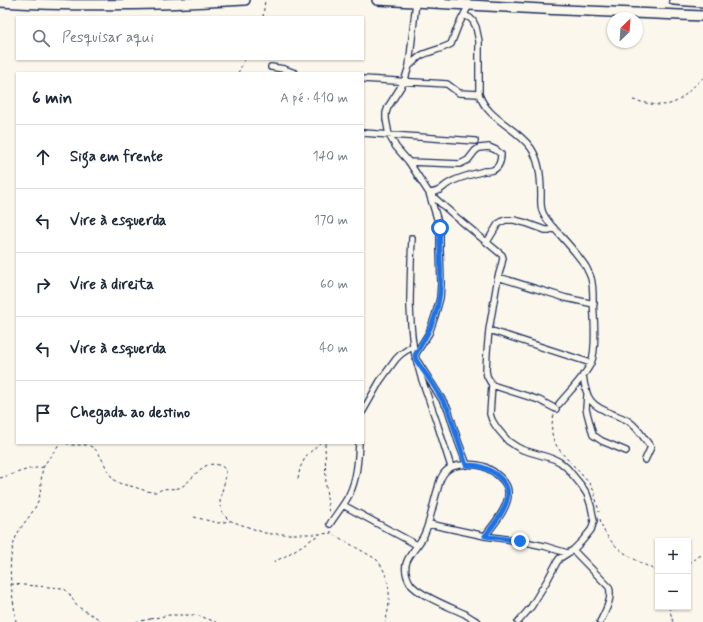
<!DOCTYPE html>
<html lang="pt">
<meta charset="utf-8">
<style>
:root{--surface:#fff;--page:#f2f2f3;--text:#1f2937;--muted:#747a83;--line:#e0e1e3}
body{margin:0;font-family:Mynerve,sans-serif;background:var(--page);color:var(--text)}
.controls{position:absolute;right:12px;bottom:12px;display:grid;overflow:hidden;border-radius:0px;box-shadow:0 1px 3px #0004}
.controls button{width:36px;height:36px;display:grid;place-items:center;padding:0;border:0;border-bottom:1px solid var(--line);background:var(--surface);color:var(--text);font:20px sans-serif}
.compass{position:absolute;left:607px;top:12px;width:36px;height:36px;border-radius:50%;background:var(--surface);box-shadow:0 1px 3px #0004;rotate:25deg}
.stop{position:absolute;width:12px;height:12px;margin:-9px;border:3px solid #1a73e8;border-radius:50%;background:#fff}
.stop.end{background:#1a73e8;border-color:#fff;box-shadow:0 1px 4px #0008}
.list{margin:0;padding:0;list-style:none}
h2{display:flex;justify-content:space-between;align-items:center;height:52px;margin:0;padding:0 16px;font-size:17px}
h2 small{font-size:13px;font-weight:400;color:var(--muted)}
.list li{display:grid;grid-template-columns:26px 1fr auto;gap:12px;align-items:center;box-sizing:border-box;height:64px;padding:0 16px;border-top:1px solid var(--line)}
.list b{display:block;font-size:15px;white-space:nowrap}
.list em{font-size:13px;font-style:normal;color:var(--muted)}
.icon{flex:none;width:22px;height:22px;fill:none;stroke:currentColor;stroke-width:2;stroke-linecap:round;stroke-linejoin:round}
.map{position:relative;flex:none;width:703px;height:622px;overflow:hidden}
.search{position:absolute;background:var(--surface);box-shadow:0 1px 3px #0004;left:16px;top:16px;width:348px;height:44px;display:flex;align-items:center;gap:10px;box-sizing:border-box;padding:0 14px;border-radius:0px;color:var(--muted);font-size:15px}
.panel{position:absolute;background:var(--surface);box-shadow:0 1px 3px #0004;left:16px;top:72px;width:348px;height:372px;border-radius:0px}
.map>svg:first-child{display:block}
.lines{fill:none;stroke-linecap:round;stroke-linejoin:round}
.minor-casing{stroke:#1b2f5e;stroke-width:8}
.trunk-casing{stroke:#1b2f5e;stroke-width:12}
.path{stroke:#1b2f5e;stroke-width:1;stroke-dasharray:3 3;stroke-linecap:butt}
.minor{stroke:#fbf7ec;stroke-width:5.5}
.trunk{stroke:#fbf7ec;stroke-width:9}
.route{stroke:#1a73e8;stroke-width:5}
</style>
<div class="map">
<svg width="703" height="622" viewBox="0 0 703 622">
<rect width="100%" height="100%" fill="#fbf7ec"/>
<filter id="ink" filterUnits="userSpaceOnUse"><feTurbulence type="fractalNoise" baseFrequency=".025" numOctaves="2"/><feDisplacementMap in="SourceGraphic" scale="8" xChannelSelector="R" yChannelSelector="G"/><feConvolveMatrix kernelMatrix="1 2 1 2 8 2 1 2 1" color-interpolation-filters="sRGB"/></filter>
<g filter="url(#ink)">
<g class="lines">
<defs>
<path id="minor" d="M416,2L409,66L404,82L388,107L386,113V119L389,135L396,147L409,162L429,193L455,216L502,255L503,258L501,267L498,277L489,330L487,352L486,370L487,376L492,385L490,414L492,420L497,428L508,441L517,447L523,450L554,459L560,462L567,468L581,485L587,494L591,506L594,521L591,530L582,541L573,550L560,558L557,562L548,579L531,607L518,622
M464,15L470,18L473,21L476,27L479,41V94C487,119 516,127 531,148C540,161 541,179 541,195C541,200 540,207 543,213C547,222 555,229 561,236C570,246 579,256 586,267C588,271 590,275 591,278C593,285 593,293 593,300C594,316 597,349 591,363C586,375 568,393 559,404
M409,66C414,62 417,58 422,55C431,51 442,49 451,44L458,26L469,5
M271,67L284,69L295,73
M363,79L447,84L459,93L479,94
M363,133L475,141
M409,162L460,164L468,160L475,151L479,148L489,147L496,150L501,154C501,160 500,167 493,170C491,171 487,171 484,171C474,174 460,177 451,182C441,187 442,192 429,193L440,228V249L441,284L440,298L435,316L429,333L415,355L421,377L437,423L451,467
M412,238C411,261 410,283 410,306C411,323 411,339 415,355
M487,242L498,224L505,220H514L526,223L545,230H549L554,228
M498,277L566,298L594,304
M489,330L591,363
M418,362L448,409L458,441L467,465
M583,375C586,400 591,406 615,415C620,417 627,419 631,423C638,428 645,440 651,447L645,460
M492,385L539,400L556,409
M587,395L586,409L593,435L602,441L626,451
M363,411L380,381L396,359L401,354L413,346
M343,505L417,545
M330,524C336,514 344,505 349,495C357,479 358,460 359,443
M429,524L485,536L520,541L544,546L567,553
M573,550L609,587C613,598 605,612 600,622
M478,622C473,619 469,617 465,614C452,608 416,594 410,583C397,560 416,552 424,535C431,520 433,503 438,488C439,483 441,476 445,472C452,463 476,463 485,467C494,471 507,481 508,491C510,506 494,524 485,536"/>
<path id="trunk" d="M377,0L542,9L703,16
M674,0L703,2
M0,2C82,7 164,5 245,0"/>
</defs>
<use href="#minor" class="minor-casing"/>
<use href="#trunk" class="trunk-casing"/>
<path class="path" d="M263,17L265,0
M238,73L245,59
M633,100C647,103 664,109 677,101C685,97 695,84 703,78
M554,415C547,438 557,448 571,463
M66,443C74,448 84,442 92,447C103,453 106,475 117,482C122,485 128,485 134,487C141,489 147,492 155,492C158,492 160,490 163,489C169,488 176,490 181,487C194,480 201,460 218,465C221,465 224,468 226,470C227,488 209,507 231,521L265,533L272,534H321L331,533
M325,443L326,488L329,514
M573,465L590,484L594,491L599,512
M0,478L29,469L44,467
M298,479L300,468L306,456L320,443
M194,517L218,523L230,521
M600,519C606,548 635,559 658,572
M331,531V533L376,559C391,575 392,602 385,622
M273,562L284,557L320,534
M688,563L703,554
M11,584L62,588C70,591 72,600 77,606C84,611 93,615 100,620L102,622
M669,607L673,622
M150,619L169,615H197L216,622
M16,622C13,594 5,565 16,537C21,524 33,515 38,501C42,491 40,479 43,468C46,461 56,449 60,443
M136,622L150,619L151,622"/>
<use href="#minor" class="minor"/>
<use href="#trunk" class="trunk"/>
</g>
</g>
<g class="lines" filter="url(#ink)">
<path class="route" d="M440,228C440,235 439,242 440,249C440,266 442,282 439,299C436,320 426,337 415,355L416,360L432,383L448,409L466,465C478,465 486,467 496,474C500,478 504,481 506,486C514,501 494,524 485,536L520,541"/>
</g>
</svg>
<div class="controls">
<button>+</button>
<button>−</button>
</div>
<svg class="compass" viewBox="-18 -18 36 36"><path d="M0-13l5 13h-10z" fill="#e53935"/><path d="M0 13l5-13h-10z" fill="#747a83"/></svg>
<div class="stop" style="left:440px;top:228px"></div>
<div class="stop end" style="left:520px;top:541px"></div>
<div class="search"><svg class="icon" aria-label="search" viewBox="0 0 24 24"><circle cx="10" cy="10" r="6"/><path d="M15 15l6 6"/></svg>Pesquisar aqui</div>
<section class="panel">
<h2>6 min<small>A pé · 410 m</small></h2>
<ul class="list">
<li><svg class="icon" aria-label="ahead" viewBox="0 0 24 24"><path d="M12 20V5M6 11l6-6 6 6"/></svg><div><b>Siga em frente</b></div><em>140 m</em></li>
<li><svg class="icon" aria-label="left" viewBox="0 0 24 24"><path d="M17 20v-9H6M10 6l-5 5 5 5"/></svg><div><b>Vire à esquerda</b></div><em>170 m</em></li>
<li><svg class="icon" aria-label="right" viewBox="0 0 24 24"><path d="M7 20v-9h11M14 6l5 5-5 5"/></svg><div><b>Vire à direita</b></div><em>60 m</em></li>
<li><svg class="icon" aria-label="left" viewBox="0 0 24 24"><path d="M17 20v-9H6M10 6l-5 5 5 5"/></svg><div><b>Vire à esquerda</b></div><em>40 m</em></li>
<li><svg class="icon" aria-label="arrive" viewBox="0 0 24 24"><path d="M6 21V4h12l-3 4 3 4H6"/></svg><div><b>Chegada ao destino</b></div></li>
</ul>
</section>
</div>
